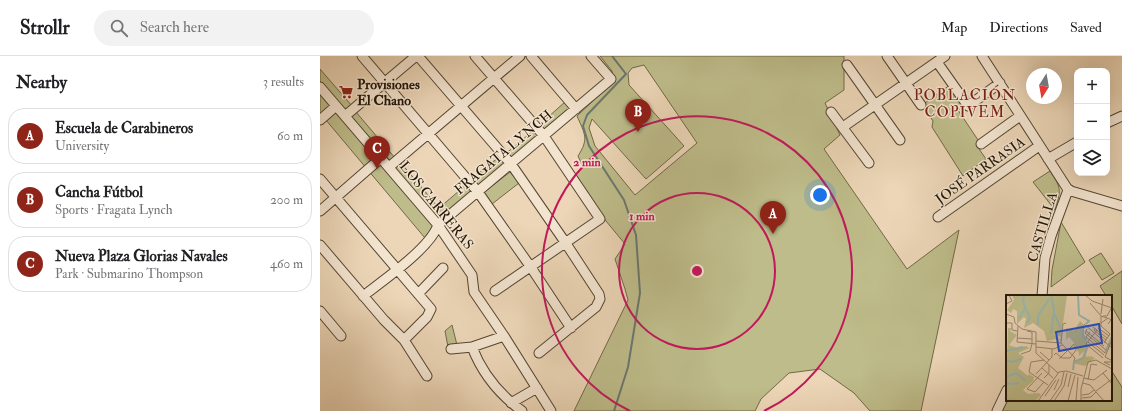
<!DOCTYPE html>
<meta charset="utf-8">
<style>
:root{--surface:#fff;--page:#f2f2f2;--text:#202124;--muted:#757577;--line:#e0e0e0;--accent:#8f2418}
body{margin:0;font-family:"IM FELL Double Pica",serif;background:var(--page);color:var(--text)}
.controls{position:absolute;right:12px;top:12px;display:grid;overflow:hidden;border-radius:8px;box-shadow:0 4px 16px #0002}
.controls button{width:36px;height:36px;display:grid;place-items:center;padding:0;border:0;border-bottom:1px solid var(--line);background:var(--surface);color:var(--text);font:20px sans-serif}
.compass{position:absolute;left:706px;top:12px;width:36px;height:36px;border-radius:50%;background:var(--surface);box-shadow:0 4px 16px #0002;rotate:191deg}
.you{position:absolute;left:500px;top:139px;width:14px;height:14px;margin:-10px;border:3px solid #fff;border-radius:50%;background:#1a73e8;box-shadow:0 0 0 6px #1a73e833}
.badge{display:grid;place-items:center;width:26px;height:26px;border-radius:50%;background:var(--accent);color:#fff;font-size:13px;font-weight:700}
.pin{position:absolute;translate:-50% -33px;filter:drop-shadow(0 1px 2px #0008)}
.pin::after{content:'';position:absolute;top:21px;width:14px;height:12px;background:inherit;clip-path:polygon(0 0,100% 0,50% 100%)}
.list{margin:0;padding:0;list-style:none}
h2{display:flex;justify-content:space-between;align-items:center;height:52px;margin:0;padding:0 16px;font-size:17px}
h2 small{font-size:13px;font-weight:400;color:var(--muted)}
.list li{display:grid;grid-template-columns:26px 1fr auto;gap:12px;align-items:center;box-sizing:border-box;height:56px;margin:0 8px 8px;padding:0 8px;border:1px solid var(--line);border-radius:16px}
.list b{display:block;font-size:15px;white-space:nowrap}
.list p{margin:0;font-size:13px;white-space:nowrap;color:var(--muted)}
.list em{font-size:13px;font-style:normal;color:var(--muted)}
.icon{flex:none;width:22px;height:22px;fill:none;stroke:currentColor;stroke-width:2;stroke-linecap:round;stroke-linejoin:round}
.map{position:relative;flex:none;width:802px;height:355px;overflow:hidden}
header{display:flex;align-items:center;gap:24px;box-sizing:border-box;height:56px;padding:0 20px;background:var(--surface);border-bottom:1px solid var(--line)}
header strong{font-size:19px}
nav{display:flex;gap:22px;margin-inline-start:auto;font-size:14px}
.search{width:280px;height:36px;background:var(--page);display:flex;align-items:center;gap:10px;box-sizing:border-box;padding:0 14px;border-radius:22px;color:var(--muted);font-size:15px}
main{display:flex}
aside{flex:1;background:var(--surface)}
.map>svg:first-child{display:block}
.green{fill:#bebc8a;stroke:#706848;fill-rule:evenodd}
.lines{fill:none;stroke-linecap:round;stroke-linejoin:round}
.stream{stroke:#6a776f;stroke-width:2}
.minor-casing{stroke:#544532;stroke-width:11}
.minor{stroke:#f3e4d0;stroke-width:9}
.ring{fill:none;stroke:#c2185b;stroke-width:2}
.labels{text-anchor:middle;stroke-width:3;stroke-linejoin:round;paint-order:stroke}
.poi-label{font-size:14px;font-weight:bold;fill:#211506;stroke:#f3e4d0;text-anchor:start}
.street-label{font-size:14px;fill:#211506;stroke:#f3e4d0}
.neighbourhood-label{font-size:15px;letter-spacing:1px;fill:#7a1f14;stroke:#f3e4d0}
.inset-river{fill:none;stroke:#9ab8b5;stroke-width:2}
.inset-road{fill:none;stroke:#9b8970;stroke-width:1}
.view{fill:#1d4ed8;fill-opacity:0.15;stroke:#1d4ed8;stroke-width:2}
.inset-edge{fill:none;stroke:#211506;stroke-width:2}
.centre{fill:#c2185b;stroke:#f3e4d0;stroke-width:2}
.ring-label{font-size:12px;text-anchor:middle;font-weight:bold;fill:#c2185b;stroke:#f3e4d0;stroke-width:3;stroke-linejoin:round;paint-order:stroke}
</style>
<header>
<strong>Strollr</strong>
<div class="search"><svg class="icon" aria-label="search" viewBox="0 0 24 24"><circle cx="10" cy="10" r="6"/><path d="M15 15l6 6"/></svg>Search here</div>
<nav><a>Map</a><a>Directions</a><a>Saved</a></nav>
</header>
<main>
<aside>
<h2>Nearby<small>3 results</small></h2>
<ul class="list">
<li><span class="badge">A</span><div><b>Escuela de Carabineros</b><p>University</p></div><em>60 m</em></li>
<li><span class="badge">B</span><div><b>Cancha Fútbol</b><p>Sports · Fragata Lynch</p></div><em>200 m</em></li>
<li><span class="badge">C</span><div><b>Nueva Plaza Glorias Navales</b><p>Park · Submarino Thompson</p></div><em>460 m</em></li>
</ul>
</aside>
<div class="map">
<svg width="802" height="355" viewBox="0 0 802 355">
<rect width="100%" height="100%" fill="#ecd6b7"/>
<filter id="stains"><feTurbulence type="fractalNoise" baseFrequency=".005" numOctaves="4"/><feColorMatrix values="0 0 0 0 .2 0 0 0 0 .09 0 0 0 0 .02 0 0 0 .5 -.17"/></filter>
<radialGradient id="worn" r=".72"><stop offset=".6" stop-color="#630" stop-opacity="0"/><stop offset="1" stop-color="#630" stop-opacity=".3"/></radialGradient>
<path class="green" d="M280,0H524V34L505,47L520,79L504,93L587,213L639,174L601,355H550L534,337L500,313L469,317L441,343L435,355H254L308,244L305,233L295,203L305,188L286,165L256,119L263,111L258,100C269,83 265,78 257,60L294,25L292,15ZM324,9L377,87L315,139L275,90L269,72L272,63L326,123L364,90L309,29L308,17L312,12Z
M0,13L32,50L26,55L0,25Z
M630,29L644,50L638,54L660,87L657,90L666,103L643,120L612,71L613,65L602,49Z
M0,35L115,172L105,182L0,57Z
M245,46L251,53L223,76L218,70Z
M36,56L75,102L71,106L31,60Z
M214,74L221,81L190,107L183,100Z
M179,101L187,110L159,133L151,123Z
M81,107L119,152L146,129L152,136L119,164L75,112Z
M730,115C742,133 741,134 735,154L713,126Z
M190,116L199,127L172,148L163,137Z
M741,166L765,206L731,231L732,214Z
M781,197L794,217L782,224L769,204Z
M802,215V268L791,249V240H786L780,230Z
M132,269L137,289L128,291L125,275Z
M791,314L802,331V355H682L687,344H791Z"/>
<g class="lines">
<path class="stream" d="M292,0L306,18L267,59L263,70L269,90L304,144L316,179L320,237L308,311L294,355"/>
<defs>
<path id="minor" d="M42,0L158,136L210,210L251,272
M98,0L191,108L245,186L279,238L280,243L276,251L219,297
M155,0L224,80L280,163L175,235
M211,0L256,53
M567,0L601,49
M662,0L747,132L751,135L802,150
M617,6L648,50L680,27
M527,9L580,84
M0,31L118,169L152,219L154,236L184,280L231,355
M511,56L549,107
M25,60L96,0
M0,64L16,50
M787,67L802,60
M523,71L625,0
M661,88L700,60
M728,103L757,86
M69,111L200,0
M0,123L111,253L107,261L84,284
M0,155L61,102
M618,161L719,90
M0,189L64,264L84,284L107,320
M98,238L123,212
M43,240C64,224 110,192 118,169L291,23L271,0
M722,240L725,202L731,180L748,134
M0,255L21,280
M152,291C162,317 180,339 202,355
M131,293L152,291L184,280
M191,347L217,332
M677,355L687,334"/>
</defs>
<use href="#minor" class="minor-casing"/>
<use href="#minor" class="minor"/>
</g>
<g class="ring">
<circle cx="377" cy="215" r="78"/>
<path d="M310 355A155 155 0 1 1 444 355"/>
</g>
<defs>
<symbol id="supermarket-bare" viewBox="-9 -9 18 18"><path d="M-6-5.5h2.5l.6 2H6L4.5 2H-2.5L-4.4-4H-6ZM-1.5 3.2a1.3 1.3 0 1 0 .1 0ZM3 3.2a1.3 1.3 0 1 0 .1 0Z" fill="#8f2418" stroke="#f3e4d0" stroke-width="2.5" paint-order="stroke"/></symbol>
</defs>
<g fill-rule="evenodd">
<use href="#supermarket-bare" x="16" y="26" width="20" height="20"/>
</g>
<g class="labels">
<g class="poi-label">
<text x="37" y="33">Provisiones<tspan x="37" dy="16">El Chano</tspan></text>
</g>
<g class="street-label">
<text transform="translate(183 96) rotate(-40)" y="5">FRAGATA LYNCH</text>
<text transform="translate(660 114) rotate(-35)" y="5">JOSÉ PARRASIA</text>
<text transform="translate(117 149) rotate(51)" y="5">LOS CARRERAS</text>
<text transform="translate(722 171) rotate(-73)" y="5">CASTILLA</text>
</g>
<g class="neighbourhood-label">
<text x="645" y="44">POBLACIÓN<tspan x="645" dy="17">COPIVEM</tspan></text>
</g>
</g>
<g transform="translate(686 239)">
<rect width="106" height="106" fill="#ecd6b7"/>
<path d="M6,0H61L55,42L48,39L53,45L55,43V46L51,44L41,46L38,36L27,28L18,33L20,24L18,22L11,29V16L7,14L5,18L1,15L8,5ZM74,26L79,31L77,38L81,44L80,62L83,61V63L84,61L89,63L79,71L67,68L77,62L78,56L73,61V57L68,54V48L63,42L60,45V33L68,36ZM2,33H6L4,36L11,40L3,50L11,53L20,51L23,53L12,58L18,62L12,73L22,81L23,79L28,82L27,86L17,95L22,99L33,98L35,100L29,106H0Z" fill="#bebc8a"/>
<path class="inset-river" d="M45,0L48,15L45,39M72,0L73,20L83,26L80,29M19,13L24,22L21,28M48,18L55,34M13,23L19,13L17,5L18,0M32,30V21L43,4M77,30V41L81,46M0,56L17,52M99,58L106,42M0,65L6,67L15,64M67,75L68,67L77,63L82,51M0,82L10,78L20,86M0,87L5,89L13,88M0,105L15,106"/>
<path class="inset-road" d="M79,0L86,6L106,13M84,8L95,21L101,23M0,9L6,6L3,0M0,19L8,22L9,28L16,34L30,37V58L52,78M95,19L97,4M95,21V31L104,39L98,48M97,21H101L106,12M0,28H6V35L11,36M95,28L102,23L105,25L102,29M78,29L106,53M12,31L11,47L30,49M87,32L101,43M89,33L88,35L100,45M92,33L103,41M81,34L79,38L100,55M91,35L80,49L97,63M21,36L26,37V49M80,36L98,51M84,37L80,42L99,58M11,43L26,44M30,46L55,48L69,63L68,66M82,47L98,60M55,48L57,29L60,28M30,52L48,54L56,50M34,57L43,65M15,59L24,56L26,49M48,60L50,58L56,63H64L70,55M53,64L68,49M38,65L25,67L23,77L42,90M105,65L99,62L106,45M104,70L98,67H105M36,73L47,83M36,78L21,94L29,97L38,87M97,78L106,89M30,79L46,62V54M38,83L43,78V70M78,83L88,85L101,75M82,85L85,69L91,70M77,88L84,90L98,106M62,92L65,79M48,95L53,84M90,96L106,84M76,100L83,99L88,95M39,101L50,85M76,103L85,102L90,97M32,106L53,77L60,76L77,81M44,106L55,90L58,77M48,106L58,91L61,78M62,106L69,80M70,106L72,82M75,106V94L82,67L90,65L106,74"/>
<path class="view" d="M93,29L96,48L53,56L50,37Z"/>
<rect width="106" height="106" class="inset-edge"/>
</g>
<circle cx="377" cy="215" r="6" class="centre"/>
<g class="ring-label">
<text x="267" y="110">2 min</text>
<text x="322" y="164">1 min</text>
</g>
<rect width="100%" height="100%" filter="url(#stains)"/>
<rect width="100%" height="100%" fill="url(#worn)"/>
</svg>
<div class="controls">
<button>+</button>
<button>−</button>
<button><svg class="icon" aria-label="layers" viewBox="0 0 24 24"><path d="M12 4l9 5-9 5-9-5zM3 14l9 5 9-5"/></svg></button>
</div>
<svg class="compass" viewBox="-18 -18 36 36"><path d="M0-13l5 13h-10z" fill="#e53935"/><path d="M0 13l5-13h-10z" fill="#757577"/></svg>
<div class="you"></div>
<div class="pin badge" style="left:453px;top:178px">A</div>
<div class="pin badge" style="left:318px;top:76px">B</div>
<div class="pin badge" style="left:57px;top:113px">C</div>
</div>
</main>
